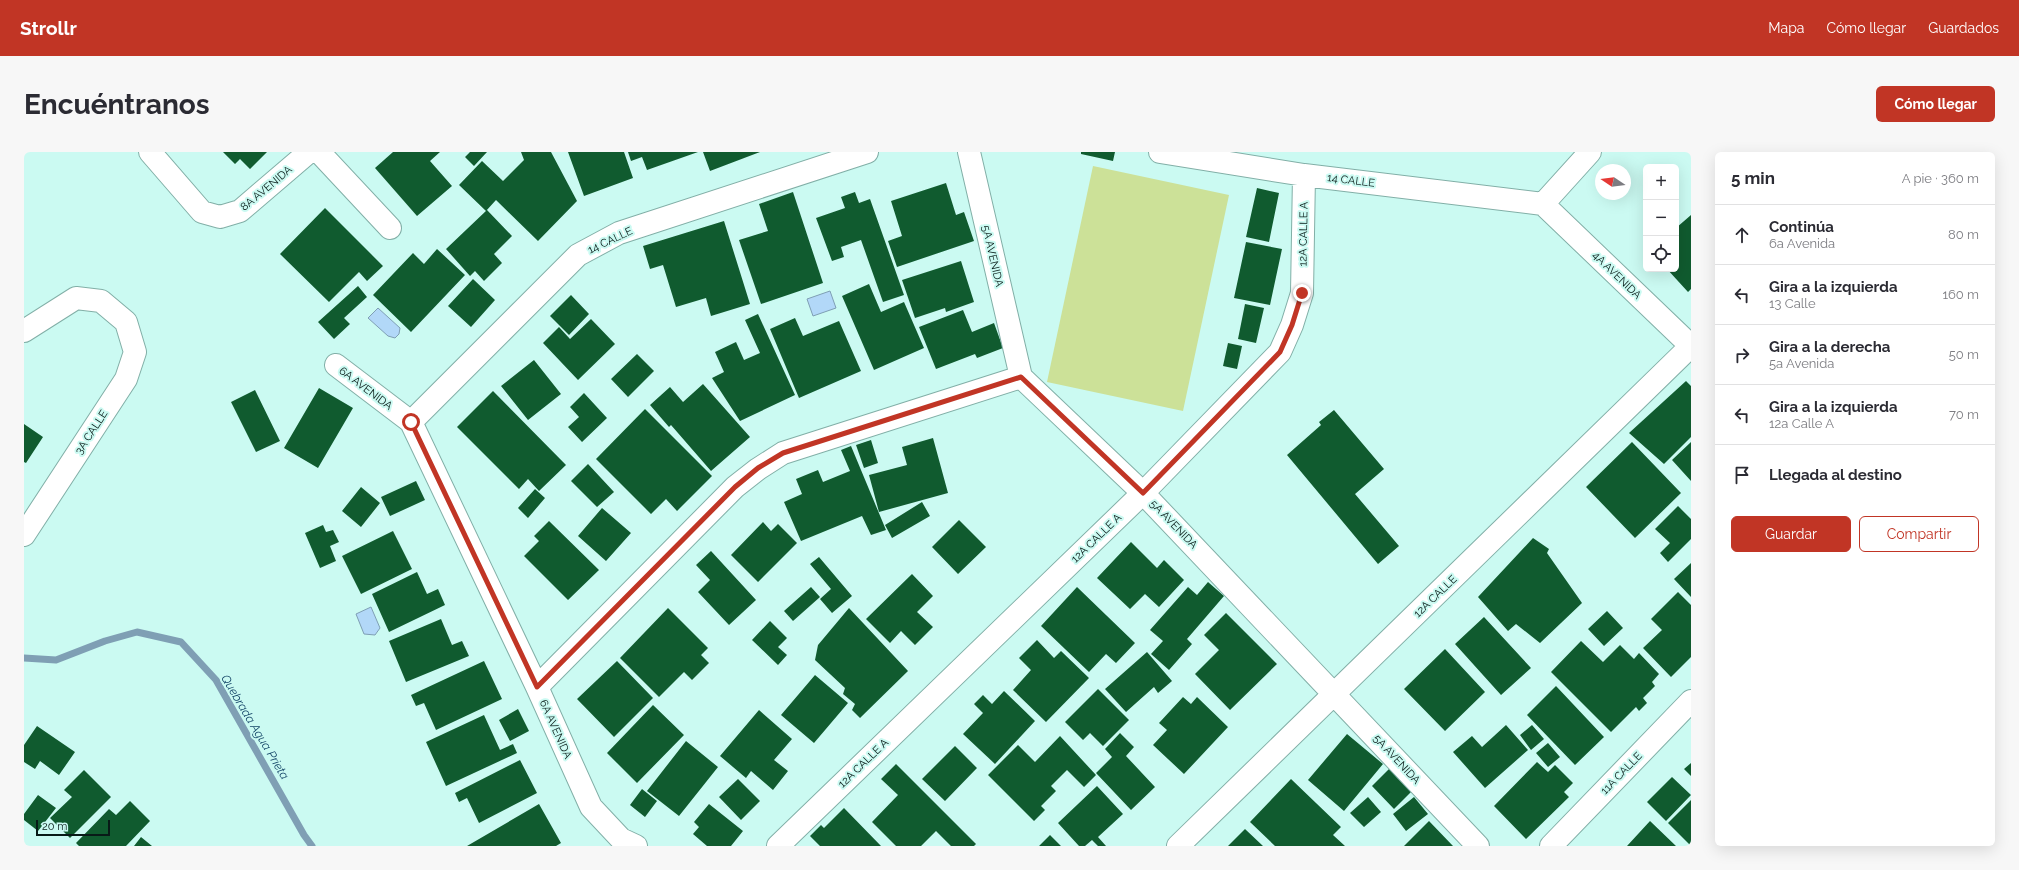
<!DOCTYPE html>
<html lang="es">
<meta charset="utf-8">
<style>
:root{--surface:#fff;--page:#f7f7f7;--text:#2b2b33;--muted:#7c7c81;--line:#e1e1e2;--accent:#c13525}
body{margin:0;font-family:Raleway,sans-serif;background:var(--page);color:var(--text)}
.controls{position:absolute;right:12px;top:12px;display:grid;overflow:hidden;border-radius:6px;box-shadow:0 4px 16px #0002}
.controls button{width:36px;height:36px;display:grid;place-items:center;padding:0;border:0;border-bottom:1px solid var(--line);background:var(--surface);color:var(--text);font:20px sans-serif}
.compass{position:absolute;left:1571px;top:12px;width:36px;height:36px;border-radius:50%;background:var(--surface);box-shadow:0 4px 16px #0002;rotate:283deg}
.scale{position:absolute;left:12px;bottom:10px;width:74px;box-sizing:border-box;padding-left:4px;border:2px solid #081a17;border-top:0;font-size:11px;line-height:14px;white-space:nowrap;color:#081a17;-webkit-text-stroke:3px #cbfaf2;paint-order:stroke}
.stop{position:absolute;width:12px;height:12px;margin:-9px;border:3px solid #c13525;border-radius:50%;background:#fff}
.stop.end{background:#c13525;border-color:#fff;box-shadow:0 1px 4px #0008}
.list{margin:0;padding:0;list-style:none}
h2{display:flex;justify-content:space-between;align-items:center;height:52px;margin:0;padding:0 16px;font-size:17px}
h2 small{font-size:13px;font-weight:400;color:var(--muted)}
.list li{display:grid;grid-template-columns:26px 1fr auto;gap:12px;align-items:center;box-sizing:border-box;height:60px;padding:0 16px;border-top:1px solid var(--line)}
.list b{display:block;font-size:15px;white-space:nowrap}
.list p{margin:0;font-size:13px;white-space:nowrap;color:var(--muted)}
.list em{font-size:13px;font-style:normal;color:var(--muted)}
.actions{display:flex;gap:8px;padding:12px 16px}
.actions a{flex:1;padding:9px 0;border:1px solid var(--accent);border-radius:6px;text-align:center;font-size:14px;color:var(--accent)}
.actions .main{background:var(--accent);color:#fff}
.icon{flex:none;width:22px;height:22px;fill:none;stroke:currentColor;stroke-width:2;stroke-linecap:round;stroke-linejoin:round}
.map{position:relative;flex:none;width:1667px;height:694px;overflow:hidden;border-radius:6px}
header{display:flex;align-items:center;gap:24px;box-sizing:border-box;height:56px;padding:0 20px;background:var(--accent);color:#fff}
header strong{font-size:19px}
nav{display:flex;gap:22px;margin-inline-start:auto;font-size:14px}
.intro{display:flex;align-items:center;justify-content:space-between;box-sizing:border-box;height:96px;padding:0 24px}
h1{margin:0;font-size:28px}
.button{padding:10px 18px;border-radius:6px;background:var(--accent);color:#fff;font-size:14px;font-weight:700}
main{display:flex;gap:24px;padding:0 24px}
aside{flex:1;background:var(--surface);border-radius:6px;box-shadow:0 4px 16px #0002}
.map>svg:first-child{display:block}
.green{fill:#cce198}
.water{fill:#b2d8f8;stroke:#7f9fb4}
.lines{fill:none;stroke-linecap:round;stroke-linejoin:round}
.stream{stroke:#7f9fb4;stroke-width:7}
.building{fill:#105b2f}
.minor-casing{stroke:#82afa7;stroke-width:24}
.minor{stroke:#fff;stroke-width:22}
.route{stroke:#c13525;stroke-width:5}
.labels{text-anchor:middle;stroke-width:4;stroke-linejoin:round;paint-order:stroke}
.street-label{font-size:11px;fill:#081a17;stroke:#cbfaf2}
.water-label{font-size:12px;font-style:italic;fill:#144567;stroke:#cbfaf2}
</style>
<header>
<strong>Strollr</strong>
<nav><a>Mapa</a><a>Cómo llegar</a><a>Guardados</a></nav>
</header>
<div class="intro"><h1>Encuéntranos</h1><a class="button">Cómo llegar</a></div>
<main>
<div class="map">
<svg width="1667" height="694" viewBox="0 0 1667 694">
<rect width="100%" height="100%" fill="#cbfaf2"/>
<path class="green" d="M1069,14L1205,43L1159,259L1023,230Z"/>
<path class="water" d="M806,139L812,156L789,164L783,147Z
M354,156L376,176L375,182L371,186L364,184L344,166Z
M347,455L356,476L351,483L340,482L332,462Z"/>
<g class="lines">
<path class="stream" d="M0,506L32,508L81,489L113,480L157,490L192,528L280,683L288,694"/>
</g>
<path class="building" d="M199,0H243L226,17L216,7L211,12Z
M369,0H416L406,9L428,34L393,64L351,16Z
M446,0H463L450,14L441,5Z
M497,0H527L553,49L514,89L472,48L462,59L435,33L458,9L479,29L500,8Z
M544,0H600L609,26L560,44Z
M604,0H674L623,18L618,5L607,9Z
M679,0H736L686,19Z
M1057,0H1091L1089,9L1057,2Z
M922,31L932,63L940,60L950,89L873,115L864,89L878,84L867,49Z
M1233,36L1255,41L1245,90L1222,85Z
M769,40L799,131L737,152L715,88L744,79L735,52Z
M831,40L835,51L846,47L880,143L859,150L837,88L817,95L820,105L808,109L792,66L821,56L817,45Z
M301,56L359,114L343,129L335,120L305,150L256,102Z
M463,58L488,84L470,102L478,111L460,129L451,119L446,124L422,97Z
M1667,63V137L1664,140L1643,117H1652V76Z
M700,69L726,152L687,164L682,146L652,155L639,113L626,117L619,94Z
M1222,90L1258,97L1246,153L1210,146Z
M413,97L441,123L387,180L349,143L389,101L400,112Z
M937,109L950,150L922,160L921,156L891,166L878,128Z
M449,127L471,148L447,175L424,154Z
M845,132L857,160L880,150L900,196L850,218L818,144Z
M334,134L343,145L320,166L326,172L310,187L294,170Z
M547,143L565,162L545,183L526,164Z
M1221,152L1240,156L1232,191L1214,187Z
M939,158L948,180L970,171L979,196L953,206L951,202L912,217L895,175Z
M734,162L771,243L716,269L688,226L700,220L691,200L712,190L720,208L736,201L721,168Z
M771,166L779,184L815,169L837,219L775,246L746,177Z
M567,167L591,192L554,228L519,191L535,175L546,187Z
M1204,191L1218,194L1213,217L1199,214Z
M613,202L630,219L604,245L587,227Z
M510,208L537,242L504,268L477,234Z
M1662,229L1667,234V285L1640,312L1605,281Z
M679,232L726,285L687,319L647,273L645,275L626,253L646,235L659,250Z
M295,236L329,256L294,316L260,296Z
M231,238L256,289L232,300L207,250Z
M469,239L542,313L515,339L504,327L495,337L433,275Z
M560,241L583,266L558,290L544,275L555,265L546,255Z
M621,257L688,324L653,359L642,347L627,362L572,307Z
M1310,258L1360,317L1331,342L1375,394L1354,412L1263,303L1297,273L1295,270Z
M0,272L19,285L2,311L0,310Z
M909,286L924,341L855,360L845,323L883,313L878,295Z
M847,288L854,311L840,316L832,293Z
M1608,290L1657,341L1611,386L1562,335Z
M1667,290V329L1648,308Z
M827,294L862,378L847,383L838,364L777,389L760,350L778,342L772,327L794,318L799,330L826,319L817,298Z
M564,312L590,340L573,355L547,329Z
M392,329L401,348L366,364L357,345Z
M337,335L356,351L337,375L318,359Z
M511,337L521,346L504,366L494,356Z
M898,350L906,364L868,386L861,373Z
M1654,354L1667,367V387L1644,410L1636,401L1646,391L1631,377Z
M578,356L607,381L582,409L554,384Z
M935,368L962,395L934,422L908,395Z
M525,369L575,418L544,448L500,404L515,389L510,384Z
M739,370L747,379L754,372L773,391L734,430L707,403Z
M299,373L302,380L309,378L315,390L306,394L312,409L296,416L281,381Z
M369,379L388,417L337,442L318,404Z
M1509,386L1525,397L1523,401L1558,451L1516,491L1492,472L1484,479L1454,445Z
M1107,390L1133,416L1140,408L1160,428L1135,455L1121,442L1106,457L1073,426Z
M687,399L732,448L705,473L674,440L686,428L672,413Z
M795,405L828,444L808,461L796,447L807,437L786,412Z
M1667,411V445L1650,427Z
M393,420L403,442L414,437L421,453L365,480L348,442Z
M888,422L909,444L893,460L909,475L891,493L877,479L866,491L842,467Z
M1184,430L1200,444L1163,487L1168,492L1145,518L1127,502L1139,489L1126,478L1164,435L1173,443Z
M787,435L796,445L769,469L760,459Z
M1053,435L1111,491L1092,511L1082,502L1065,520L1017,474Z
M1654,440L1667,453V505L1647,525L1619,496L1638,478L1627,467Z
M644,456L684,496L677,503L685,511L668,528L660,520L635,545L596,506Z
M825,456L884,519L836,566L828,558L831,552L819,542L821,536L791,508L794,493Z
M1583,459L1599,476L1580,494L1564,477Z
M1202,461L1253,512L1206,558L1171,522L1195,498L1180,483Z
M1460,465L1507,516L1477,543L1431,492Z
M417,467L428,493L438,489L445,504L382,530L365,489Z
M746,469L763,486L754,495L763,503L754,513L728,488Z
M1013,488L1030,506L1037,499L1065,526L1022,570L989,538L1007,518L995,506Z
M1557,489L1579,510L1596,493L1610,507L1615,501L1635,522L1628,530L1631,534L1619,546L1623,551L1615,559L1612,555L1587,580L1527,520Z
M1421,497L1461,540L1421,579L1380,537Z
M1123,500L1148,529L1134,541L1130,535L1102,560L1081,537Z
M460,509L478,547L412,578L400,551L392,554L387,543Z
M593,509L629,546L590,585L553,547Z
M791,523L824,551L790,591L757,563Z
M1532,534L1580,585L1551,613L1503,563Z
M1074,537L1105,568L1079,594L1066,581L1059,588L1041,570Z
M980,539L1011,569L971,612L939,582L959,561L950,552L959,543L968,552Z
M1159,545L1167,552L1173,545L1204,575L1160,622L1129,593L1143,578L1135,571Z
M629,553L660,583L613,631L583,601Z
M494,557L505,579L486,589L475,568Z
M735,558L768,587L750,608L764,619L749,638L727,619L722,626L696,604Z
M460,563L476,598L489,592L493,601L422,634L402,590Z
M1482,573L1504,598L1461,636L1429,600L1448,584L1458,595Z
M1508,573L1520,587L1507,598L1496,583Z
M13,574L51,600L35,623L16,609L11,617L0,610V593Z
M1096,581L1110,595L1102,604L1131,635L1107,658L1072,621L1088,605L1081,597Z
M1323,582L1359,612L1320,659L1284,628Z
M1036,584L1072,623L1060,635L1043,618L1027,634L1032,639L1017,654L1021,658L1010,669L964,623L994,593L1011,610Z
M662,589L694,615L655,664L623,639Z
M1524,591L1536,605L1524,615L1512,601Z
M931,594L953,616L921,649L898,627Z
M496,608L513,641L455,671L443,646L435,650L431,641Z
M1513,610L1524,620L1531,613L1549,631L1540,640L1545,645L1502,687L1470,654Z
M1667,611V624L1660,617Z
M872,612L952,692L950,694H927L912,679L897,694H872L848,670L874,643L857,627Z
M1365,617L1387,640L1370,657L1348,634Z
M60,618L87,645L46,686L26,666L48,645L40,638Z
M1648,625L1667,643L1642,669L1623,650Z
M714,627L736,649L717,668L695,645Z
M1267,627L1317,675L1309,683L1321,694H1251L1226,670Z
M1073,634L1099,662L1074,685L1082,694H1074L1068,688L1061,694H1055L1034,671Z
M618,637L633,649L621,665L606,653Z
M14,643L32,656L14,679L0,668V662Z
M1344,645L1357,660L1340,675L1326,661Z
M1390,645L1404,662L1382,679L1369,662Z
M1667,648V694L1644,671Z
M106,649L126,669L102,694H55L52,691L85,657L92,663Z
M515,652L537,691L532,694H443Z
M685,652L719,679L707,694H683L669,682L675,675L670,670Z
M820,656L857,694H796L786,684L797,673L800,676Z
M1405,669L1429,694H1380Z
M1626,669L1652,694H1603Z
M1221,677L1239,694H1204Z
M1026,683L1037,694H1015Z
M117,685L128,694H110Z"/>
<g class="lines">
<defs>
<path id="minor" d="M126,0L178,60L196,65L216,59L285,0
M295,0L366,76
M945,0L997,225L1119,341L1454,694
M1136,0L1280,23L1519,52
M1519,52L1667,194
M1519,52L1566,0
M0,179L52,146L77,149L102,170L111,200L102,227L0,383
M312,213L387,270L513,535L567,655L597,687L612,694
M387,270L554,103L595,81L843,0
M513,535L711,335L734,317L759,301L997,225
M754,694L1119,341L1256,200L1268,173L1278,141L1280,23
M1154,694L1667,194
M1527,694L1667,549"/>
</defs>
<use href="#minor" class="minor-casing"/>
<use href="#minor" class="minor"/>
</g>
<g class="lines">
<path class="route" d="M387,270L513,535L711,335L734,316L759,301L997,225L1119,341L1256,200L1268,173L1278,141"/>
</g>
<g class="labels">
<g class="street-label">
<text transform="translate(1327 28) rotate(7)" y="4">14 CALLE</text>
<text transform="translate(242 36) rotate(-40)" y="4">8A AVENIDA</text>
<text transform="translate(1279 82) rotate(-89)" y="4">12A CALLE A</text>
<text transform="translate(586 88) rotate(-25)" y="4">14 CALLE</text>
<text transform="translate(969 104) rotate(77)" y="4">5A AVENIDA</text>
<text transform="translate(1593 123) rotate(44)" y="4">4A AVENIDA</text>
<text transform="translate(342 236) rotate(37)" y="4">6A AVENIDA</text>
<text transform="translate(67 280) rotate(-57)" y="4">3A CALLE</text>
<text transform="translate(1150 372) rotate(46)" y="4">5A AVENIDA</text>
<text transform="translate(1072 386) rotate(-44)" y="4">12A CALLE A</text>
<text transform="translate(1411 444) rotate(-44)" y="4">12A CALLE</text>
<text transform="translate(532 577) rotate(66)" y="4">6A AVENIDA</text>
<text transform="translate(1373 607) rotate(47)" y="4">5A AVENIDA</text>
<text transform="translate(839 611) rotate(-44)" y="4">12A CALLE A</text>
<text transform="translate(1597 621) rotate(-46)" y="4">11A CALLE</text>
</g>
<g class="water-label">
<text transform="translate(231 575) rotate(59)" y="4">Quebrada Agua Prieta</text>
</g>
</g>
</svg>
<div class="controls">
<button>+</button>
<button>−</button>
<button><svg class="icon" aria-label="locate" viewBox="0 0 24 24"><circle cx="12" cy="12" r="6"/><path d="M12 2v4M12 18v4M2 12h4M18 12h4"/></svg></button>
</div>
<svg class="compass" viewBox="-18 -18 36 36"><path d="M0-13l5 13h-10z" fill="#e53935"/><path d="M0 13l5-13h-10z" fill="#7c7c81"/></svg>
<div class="scale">20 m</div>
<div class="stop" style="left:387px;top:270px"></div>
<div class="stop end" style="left:1278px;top:141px"></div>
</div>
<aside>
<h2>5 min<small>A pie · 360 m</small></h2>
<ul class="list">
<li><svg class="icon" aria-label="ahead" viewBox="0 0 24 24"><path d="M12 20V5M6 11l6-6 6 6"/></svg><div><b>Continúa</b><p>6a Avenida</p></div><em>80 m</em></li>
<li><svg class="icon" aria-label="left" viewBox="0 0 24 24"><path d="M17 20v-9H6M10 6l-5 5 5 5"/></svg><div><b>Gira a la izquierda</b><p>13 Calle</p></div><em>160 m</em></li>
<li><svg class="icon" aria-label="right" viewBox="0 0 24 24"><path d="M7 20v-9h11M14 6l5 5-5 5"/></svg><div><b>Gira a la derecha</b><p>5a Avenida</p></div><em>50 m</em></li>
<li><svg class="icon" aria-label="left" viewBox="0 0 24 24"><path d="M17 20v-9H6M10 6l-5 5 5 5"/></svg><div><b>Gira a la izquierda</b><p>12a Calle A</p></div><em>70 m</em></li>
<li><svg class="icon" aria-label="arrive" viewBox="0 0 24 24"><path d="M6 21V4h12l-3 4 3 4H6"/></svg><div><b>Llegada al destino</b></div></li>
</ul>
<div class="actions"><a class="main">Guardar</a><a>Compartir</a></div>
</aside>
</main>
